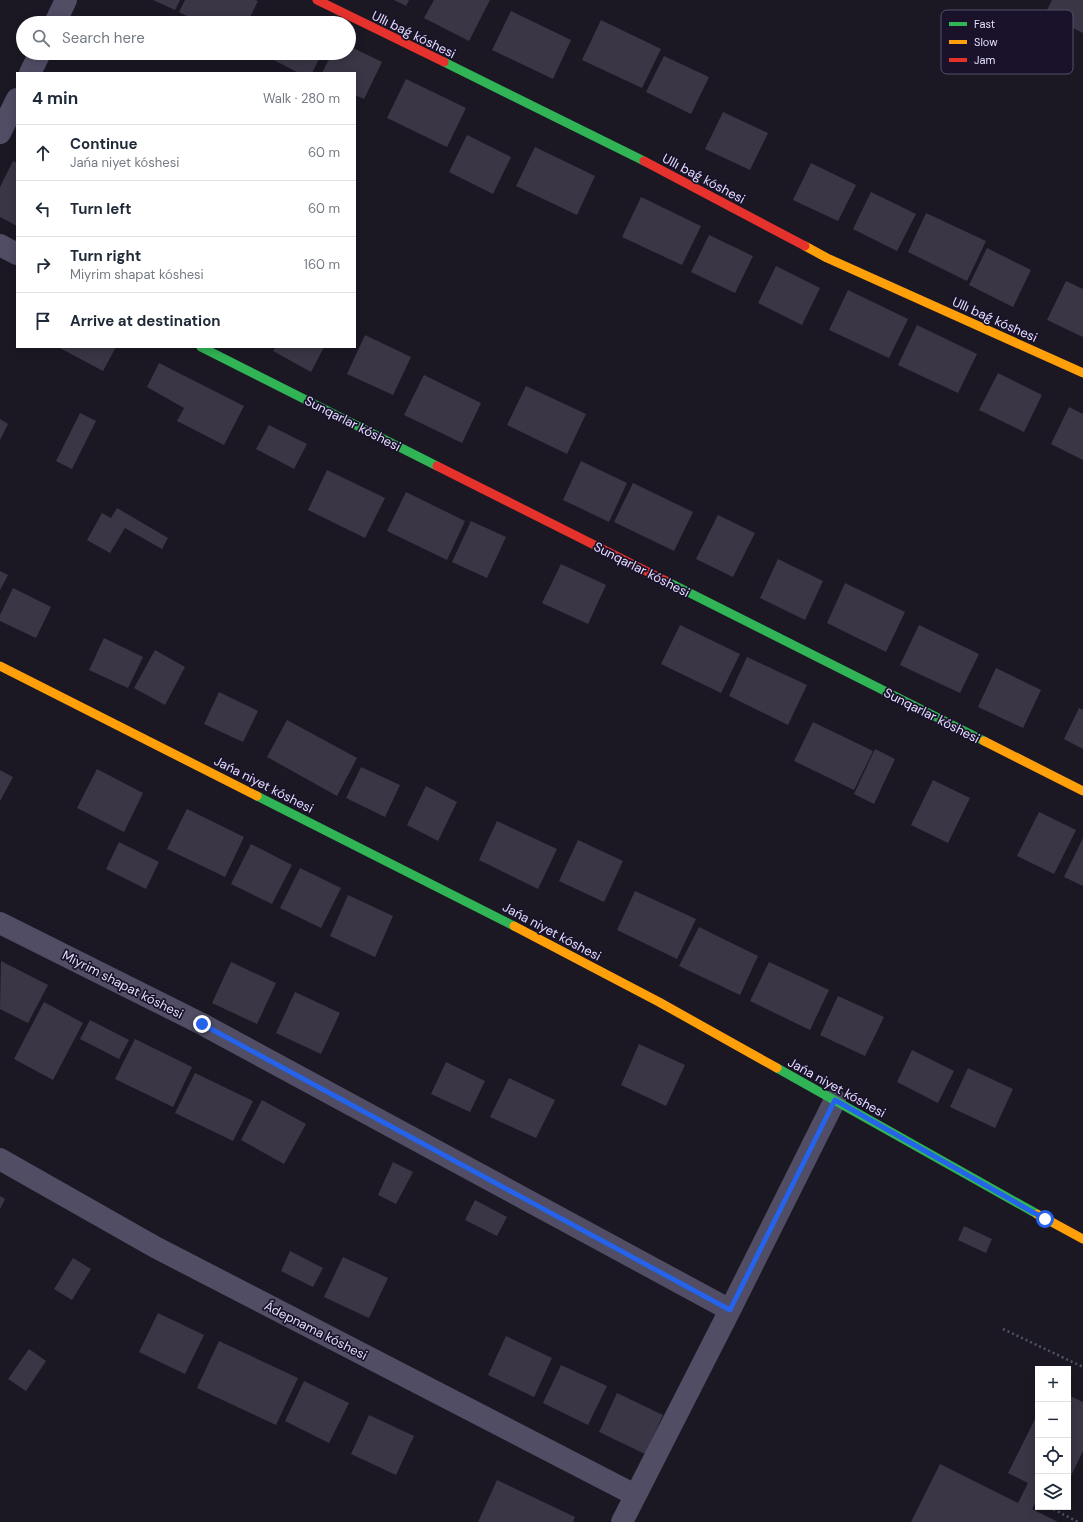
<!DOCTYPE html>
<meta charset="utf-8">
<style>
:root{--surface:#fff;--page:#f2f2f3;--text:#1f2937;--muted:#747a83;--line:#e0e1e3}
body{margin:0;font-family:"DM Sans",sans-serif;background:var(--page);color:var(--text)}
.controls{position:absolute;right:12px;bottom:12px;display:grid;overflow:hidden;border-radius:0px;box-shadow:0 2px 10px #0003}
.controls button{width:36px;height:36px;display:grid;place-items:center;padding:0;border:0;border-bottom:1px solid var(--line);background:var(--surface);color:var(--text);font:20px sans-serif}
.stop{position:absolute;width:12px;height:12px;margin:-9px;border:3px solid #2563eb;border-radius:50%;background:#fff}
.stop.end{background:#2563eb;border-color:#fff;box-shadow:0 1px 4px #0008}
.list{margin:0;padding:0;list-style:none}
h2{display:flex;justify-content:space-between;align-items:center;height:52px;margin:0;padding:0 16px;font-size:17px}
h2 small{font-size:13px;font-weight:400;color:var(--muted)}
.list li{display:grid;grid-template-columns:26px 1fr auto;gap:12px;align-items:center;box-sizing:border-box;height:56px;padding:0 16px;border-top:1px solid var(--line)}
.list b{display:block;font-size:15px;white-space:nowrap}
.list p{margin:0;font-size:13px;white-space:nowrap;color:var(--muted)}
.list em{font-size:13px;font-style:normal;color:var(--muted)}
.icon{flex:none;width:22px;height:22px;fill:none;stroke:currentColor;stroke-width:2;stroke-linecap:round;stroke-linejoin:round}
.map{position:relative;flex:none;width:1083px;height:1522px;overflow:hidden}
.search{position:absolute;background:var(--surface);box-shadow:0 2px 10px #0003;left:16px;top:16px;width:340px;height:44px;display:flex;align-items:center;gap:10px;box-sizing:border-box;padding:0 14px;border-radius:22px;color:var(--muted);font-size:15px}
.panel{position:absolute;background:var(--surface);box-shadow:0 2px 10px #0003;left:16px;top:72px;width:340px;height:276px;border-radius:0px}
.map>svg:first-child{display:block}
.building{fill:#3b3646}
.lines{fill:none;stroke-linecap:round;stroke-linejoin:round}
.path{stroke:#4c5665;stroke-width:2.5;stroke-dasharray:2 3;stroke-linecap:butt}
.street{stroke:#514d65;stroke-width:22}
.fast{stroke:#30b455;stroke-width:9}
.slow{stroke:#ff9f0a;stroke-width:9}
.jam{stroke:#e5322d;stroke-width:9}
.route{stroke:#2563eb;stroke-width:5}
.labels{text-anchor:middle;stroke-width:3.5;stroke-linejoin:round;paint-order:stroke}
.street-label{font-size:13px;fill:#e4ddfe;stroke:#19122a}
.key{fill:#19122a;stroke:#564f6a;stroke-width:1}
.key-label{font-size:11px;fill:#e4ddfe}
</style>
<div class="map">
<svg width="1083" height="1522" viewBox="0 0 1083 1522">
<rect width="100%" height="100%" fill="#1b1824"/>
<path class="building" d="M153,0H180L175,10Z
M185,0H255L258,1L247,23H201L179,12Z
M394,0H409L406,6Z
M434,0H490L469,41L424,18Z
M1052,0H1083V33L1045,14Z
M511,11L571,40L553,79L492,50Z
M601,20L661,49L642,88L582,60Z
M349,46L382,62L364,99L355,95V73H322L332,53H349Z
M267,53H322L312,73H299L266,56Z
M664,56L709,77L691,114L646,92Z
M406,79L466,108L447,147L387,118Z
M723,112L768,133L750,170L705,149Z
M467,135L511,157L493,194L449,172Z
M535,147L595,176L577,215L516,186Z
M13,161L17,163V226L0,217V187Z
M811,163L856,185L838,221L793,200Z
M871,192L916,214L897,251L853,229Z
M641,197L701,226L682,265L622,237Z
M926,213L986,241L967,281L908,252Z
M709,235L753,256L735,293L691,272Z
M987,248L1031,270L1013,307L969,285Z
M776,266L820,288L802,325L758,303Z
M1066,281L1083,289V337L1047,320Z
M848,290L908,319L889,358L829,330Z
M917,325L977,354L958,393L898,365Z
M365,335L411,357L393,395L347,374Z
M58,347H116L103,371Z
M276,347H324L311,372L273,351Z
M159,363L244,406L224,445L177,421L184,408L147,387Z
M998,373L1042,395L1024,432L979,410Z
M424,375L481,403L462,443L404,415Z
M526,386L586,414L567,454L507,425Z
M1069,407L1083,414V460L1051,444Z
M80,413L96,421L72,469L56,461Z
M0,419L8,424L0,440Z
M269,425L307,444L294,469L256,449Z
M581,461L627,483L609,522L563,500Z
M327,470L385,498L365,538L308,510Z
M633,483L693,512L674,551L614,522Z
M406,492L465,521L447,560L387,531Z
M117,508L168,538L162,549L125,528L110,553L87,540L102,513L111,518Z
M718,515L755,533L733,577L696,559Z
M471,521L506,537L487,578L452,562Z
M778,559L823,581L805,620L760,598Z
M561,564L606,585L588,624L542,603Z
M0,571L8,575L0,590Z
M845,583L905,612L886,652L827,623Z
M13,588L51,607L36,638L0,621V615Z
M680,625L740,654L721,693L661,664Z
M919,625L979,654L960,693L900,665Z
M104,638L143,657L128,688L89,670Z
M155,650L185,667L165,705L134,688Z
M747,657L807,685L788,725L729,696Z
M996,668L1041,690L1023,728L978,707Z
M219,692L258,711L243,742L204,724Z
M1079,708L1083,710V749L1064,739Z
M287,720L357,758L337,796L267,757Z
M813,722L873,751L854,790L794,761Z
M875,749L895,759L874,804L854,794Z
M361,767L400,785L385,817L346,798Z
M97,769L143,793L124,832L77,808Z
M0,770L13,777L0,801Z
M933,780L970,798L948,843L911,825Z
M426,786L457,802L438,841L407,825Z
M187,809L244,837L225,877L167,849Z
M1039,812L1076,830L1054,874L1017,856Z
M497,821L557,849L538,889L479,860Z
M1083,838V886L1064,877Z
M578,840L623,861L604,902L559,881Z
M119,842L159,862L146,889L106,869Z
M251,844L292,865L272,904L231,884Z
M300,868L341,888L321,928L280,908Z
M635,891L696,919L677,959L617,930Z
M348,895L393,916L375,957L330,936Z
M699,927L758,956L740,995L679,966Z
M1,961L48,985L28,1023L0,1009Z
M231,962L276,983L257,1024L212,1003Z
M769,962L829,990L810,1030L750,1001Z
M295,992L340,1013L321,1054L276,1033Z
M838,996L884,1017L865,1056L820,1035Z
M44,1002L83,1023L53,1080L14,1059Z
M90,1020L129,1040L119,1059L80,1039Z
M135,1039L192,1067L173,1107L115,1079Z
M639,1044L685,1065L666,1106L621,1085Z
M912,1050L954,1071L938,1103L897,1082Z
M446,1062L485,1081L470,1112L431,1094Z
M968,1068L1013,1089L995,1128L950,1107Z
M195,1073L253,1101L233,1141L175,1113Z
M509,1078L555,1100L536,1138L490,1117Z
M262,1100L306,1124L284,1164L241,1140Z
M393,1162L413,1172L396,1204L378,1195Z
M0,1196L5,1199L0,1209Z
M475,1200L507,1217L497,1236L465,1220Z
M964,1226L992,1239L986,1253L958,1240Z
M290,1251L323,1268L313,1287L281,1271Z
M343,1257L388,1278L369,1318L324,1297Z
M73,1258L91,1269L72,1300L54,1289Z
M158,1313L204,1335L185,1374L139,1352Z
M506,1336L552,1358L534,1397L488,1375Z
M219,1341L298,1378L276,1425L197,1388Z
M29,1349L46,1361L26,1391L8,1379Z
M561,1365L607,1386L588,1425L543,1403Z
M304,1381L349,1403L329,1443L285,1421Z
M617,1393L663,1415L645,1454L599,1432Z
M1068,1395L1083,1402V1451L1068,1482Z
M1038,1413V1498L1032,1509L1058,1522H911L940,1464L1018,1503L1028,1483L1008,1473Z
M369,1415L414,1436L396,1475L351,1454Z
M497,1480L575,1517L573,1522H478Z"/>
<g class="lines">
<path class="path" d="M1003,1329L1083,1367
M1049,1507L1078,1522"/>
<path class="street" d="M55,23L66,0
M30,73L40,53
M0,133L17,99
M0,245L17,254
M0,923L202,1024L730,1310
M0,1159L155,1247L635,1495
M622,1522L730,1310L835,1100"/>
<path class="fast" d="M444,62L644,161
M201,347L437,466
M666,581L984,741
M257,796L514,926
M777,1068L1037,1214"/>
<path class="slow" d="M805,246L827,258L1083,373
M0,666L257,796
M984,741L1083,791
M514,926L659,1002L777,1068
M1037,1214L1083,1239"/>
<path class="jam" d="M317,0L444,62
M644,161L805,246
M437,466L666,581"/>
</g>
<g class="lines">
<path class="route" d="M202,1024L730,1310L835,1100L1045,1219"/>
</g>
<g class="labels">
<g class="street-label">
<text transform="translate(414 34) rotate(26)" y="5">Ullı baǵ kóshesi</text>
<text transform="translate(704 178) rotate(28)" y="5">Ullı baǵ kóshesi</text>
<text transform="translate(995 319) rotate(24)" y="5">Ullı baǵ kóshesi</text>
<text transform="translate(353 423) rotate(27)" y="5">Sunqarlar kóshesi</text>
<text transform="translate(642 569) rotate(27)" y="5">Sunqarlar kóshesi</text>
<text transform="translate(932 715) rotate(27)" y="5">Sunqarlar kóshesi</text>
<text transform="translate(264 784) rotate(27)" y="5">Jańa niyet kóshesi</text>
<text transform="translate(552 931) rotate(28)" y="5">Jańa niyet kóshesi</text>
<text transform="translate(123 984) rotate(27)" y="5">Miyrim shapat kóshesi</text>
<text transform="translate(837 1087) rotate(29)" y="5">Jańa niyet kóshesi</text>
<text transform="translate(316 1330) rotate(27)" y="5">Ádepnama kóshesi</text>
</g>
</g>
<rect x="941" y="10" width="132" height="64" rx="6" class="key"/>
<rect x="949" y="22" width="18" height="4" fill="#30b455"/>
<rect x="949" y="40" width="18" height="4" fill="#ff9f0a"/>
<rect x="949" y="58" width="18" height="4" fill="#e5322d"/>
<g class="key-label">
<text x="974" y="28">Fast</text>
<text x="974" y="46">Slow</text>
<text x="974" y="64">Jam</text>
</g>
</svg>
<div class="controls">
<button>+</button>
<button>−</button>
<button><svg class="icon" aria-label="locate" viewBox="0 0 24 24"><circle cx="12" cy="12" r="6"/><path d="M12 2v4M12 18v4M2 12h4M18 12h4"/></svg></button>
<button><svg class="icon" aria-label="layers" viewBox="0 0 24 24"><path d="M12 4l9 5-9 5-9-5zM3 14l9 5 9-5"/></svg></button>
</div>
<div class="stop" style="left:1045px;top:1219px"></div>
<div class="stop end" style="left:202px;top:1024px"></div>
<div class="search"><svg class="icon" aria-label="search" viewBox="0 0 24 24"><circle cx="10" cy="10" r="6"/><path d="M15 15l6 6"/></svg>Search here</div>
<section class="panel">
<h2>4 min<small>Walk · 280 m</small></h2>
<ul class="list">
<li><svg class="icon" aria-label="ahead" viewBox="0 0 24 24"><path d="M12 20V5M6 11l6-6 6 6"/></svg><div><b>Continue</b><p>Jańa niyet kóshesi</p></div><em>60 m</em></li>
<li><svg class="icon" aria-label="left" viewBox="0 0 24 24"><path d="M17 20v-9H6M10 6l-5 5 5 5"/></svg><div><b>Turn left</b></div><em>60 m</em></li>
<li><svg class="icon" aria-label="right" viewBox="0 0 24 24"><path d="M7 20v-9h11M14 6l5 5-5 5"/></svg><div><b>Turn right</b><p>Miyrim shapat kóshesi</p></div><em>160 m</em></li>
<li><svg class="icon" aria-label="arrive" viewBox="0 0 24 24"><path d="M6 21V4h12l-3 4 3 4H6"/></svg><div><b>Arrive at destination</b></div></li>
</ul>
</section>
</div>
